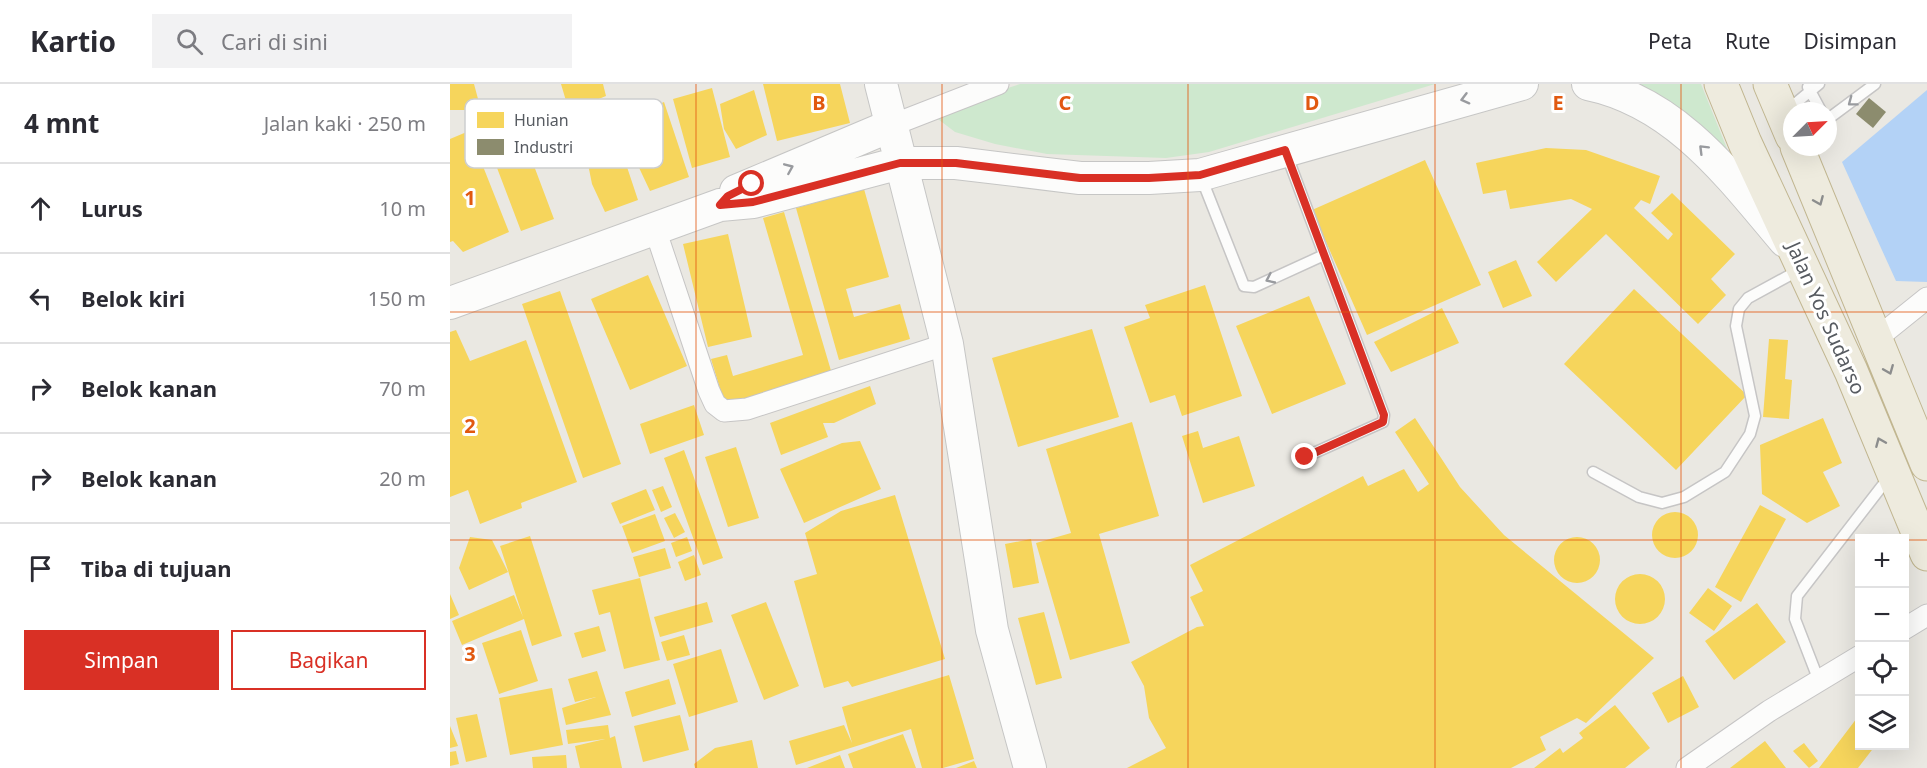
<!DOCTYPE html>
<html lang="id">
<meta charset="utf-8">
<style>
:root{--surface:#fff;--page:#f2f2f3;--text:#2b2b33;--muted:#7c7c81;--line:#e1e1e2;--accent:#d93025}
body{margin:0;font-family:"Noto Sans",sans-serif;background:var(--page);color:var(--text)}
.controls{position:absolute;right:18px;bottom:18px;display:grid;overflow:hidden;border-radius:0px;box-shadow:0 6px 24px #0002}
.controls button{width:54px;height:54px;display:grid;place-items:center;padding:0;border:0;border-bottom:2px solid var(--line);background:var(--surface);color:var(--text);font:30px sans-serif}
.compass{position:absolute;left:1333px;top:18px;width:54px;height:54px;border-radius:50%;background:var(--surface);box-shadow:0 6px 24px #0002;rotate:66deg}
.stop{position:absolute;width:18px;height:18px;margin:-14px;border:4px solid #d93025;border-radius:50%;background:#fff}
.stop.end{background:#d93025;border-color:#fff;box-shadow:0 2px 6px #0008}
.list{margin:0;padding:0;list-style:none}
h2{display:flex;justify-content:space-between;align-items:center;height:78px;margin:0;padding:0 24px;font-size:26px}
h2 small{font-size:20px;font-weight:400;color:var(--muted)}
.list li{display:grid;grid-template-columns:39px 1fr auto;gap:18px;align-items:center;box-sizing:border-box;height:90px;padding:0 24px;border-top:2px solid var(--line)}
.list b{display:block;font-size:22px;white-space:nowrap}
.list em{font-size:20px;font-style:normal;color:var(--muted)}
.actions{display:flex;gap:12px;padding:18px 24px}
.actions a{flex:1;padding:14px 0;border:2px solid var(--accent);border-radius:0px;text-align:center;font-size:21px;color:var(--accent)}
.actions .main{background:var(--accent);color:#fff}
.icon{flex:none;width:33px;height:33px;fill:none;stroke:currentColor;stroke-width:2;stroke-linecap:round;stroke-linejoin:round}
.map{position:relative;flex:none;width:1477px;height:684px;overflow:hidden}
header{display:flex;align-items:center;gap:36px;box-sizing:border-box;height:84px;padding:0 30px;background:var(--surface);border-bottom:2px solid var(--line)}
header strong{font-size:28px}
nav{display:flex;gap:33px;margin-inline-start:auto;font-size:21px}
.search{width:420px;height:54px;background:var(--page);display:flex;align-items:center;gap:15px;box-sizing:border-box;padding:0 21px;border-radius:0px;color:var(--muted);font-size:22px}
main{display:flex}
aside{flex:1;background:var(--surface)}
.map>svg:first-child{display:block}
.green{fill:#cee8ce}
.water{fill:#b3d2f6}
.homes{fill:#f6d55c}
.industry{fill:#8c8c6e}
.lines{fill:none;stroke-linecap:round;stroke-linejoin:round}
.lane-casing{stroke:#c6c5c5;stroke-width:13}
.street-casing{stroke:#c6c5c5;stroke-width:23}
.secondary-casing{stroke:#c6c6c5;stroke-width:34}
.highway-casing{stroke:#c1b690;stroke-width:35}
.lane{stroke:#fcfcfb;stroke-width:10}
.street{stroke:#fcfcfb;stroke-width:21}
.secondary{stroke:#fcfcfb;stroke-width:32}
.highway{stroke:#eeebde;stroke-width:33}
.oneway{stroke:#999b9f}
.oneway2{stroke:#8c8d8d}
.route{stroke:#d93025;stroke-width:8}
.grid{fill:none;stroke:#e15910;stroke-width:1.5;stroke-opacity:0.55}
.labels{text-anchor:middle;stroke-width:6;stroke-linejoin:round;paint-order:stroke}
.street-label{font-size:20px;fill:#575b61;stroke:#fff}
.key{fill:#fff;stroke:#cdced0;stroke-width:1.5}
.key-label{font-size:16px;fill:#575b61}
.grid-label{font-size:20px;text-anchor:middle;font-weight:bold;fill:#e15910;stroke:#fff;stroke-width:6;stroke-linejoin:round;paint-order:stroke}
</style>
<header>
<strong>Kartio</strong>
<div class="search"><svg class="icon" aria-label="search" viewBox="0 0 24 24"><circle cx="10" cy="10" r="6"/><path d="M15 15l6 6"/></svg>Cari di sini</div>
<nav><a>Peta</a><a>Rute</a><a>Disimpan</a></nav>
</header>
<main>
<aside>
<h2>4 mnt<small>Jalan kaki · 250 m</small></h2>
<ul class="list">
<li><svg class="icon" aria-label="ahead" viewBox="0 0 24 24"><path d="M12 20V5M6 11l6-6 6 6"/></svg><div><b>Lurus</b></div><em>10 m</em></li>
<li><svg class="icon" aria-label="left" viewBox="0 0 24 24"><path d="M17 20v-9H6M10 6l-5 5 5 5"/></svg><div><b>Belok kiri</b></div><em>150 m</em></li>
<li><svg class="icon" aria-label="right" viewBox="0 0 24 24"><path d="M7 20v-9h11M14 6l5 5-5 5"/></svg><div><b>Belok kanan</b></div><em>70 m</em></li>
<li><svg class="icon" aria-label="right" viewBox="0 0 24 24"><path d="M7 20v-9h11M14 6l5 5-5 5"/></svg><div><b>Belok kanan</b></div><em>20 m</em></li>
<li><svg class="icon" aria-label="arrive" viewBox="0 0 24 24"><path d="M6 21V4h12l-3 4 3 4H6"/></svg><div><b>Tiba di tujuan</b></div></li>
</ul>
<div class="actions"><a class="main">Simpan</a><a>Bagikan</a></div>
</aside>
<div class="map">
<svg width="1477" height="684" viewBox="0 0 1477 684">
<rect width="100%" height="100%" fill="#eae8e2"/>
<path class="green" d="M570,0H985L759,68L716,74L597,70L545,60L505,48L480,29Z
M1181,0H1251L1280,72Z"/>
<path class="water" d="M1477,6V198L1446,197L1392,78Z"/>
<path class="homes" d="M0,0H24L31,26H0Z
M111,0H153L156,12L119,27Z
M313,0H390L400,39L327,57Z
M262,4L280,73L242,84L223,15Z
M304,6L317,51L286,65L274,45L270,20Z
M214,18L239,93L200,107L168,39Z
M69,42L104,135L71,147L36,55Z
M19,47L59,148L13,168L3,157L0,158V55Z
M170,62L188,116L155,128L142,100L137,75Z
M1096,64L1136,66L1210,92L1200,120L1191,116L1184,124L1218,156L1223,150L1201,129L1222,109L1285,170L1261,195L1276,211L1248,240L1156,150L1106,198L1087,178L1142,125L1121,115L1060,125L1056,106L1033,110L1026,79Z
M975,76L1031,201L917,251L862,126Z
M414,105L439,193L396,205L404,233L450,220L460,255L389,276L346,124Z
M334,128L382,290L275,321L261,275L277,271L283,292L353,271L313,134Z
M278,150L302,253L258,263L233,160Z
M1066,176L1082,212L1053,224L1038,188Z
M198,191L237,282L180,306L141,215Z
M755,201L792,312L732,332L725,311L700,319L674,243L700,234L695,221Z
M1184,205L1297,311L1226,386L1114,280Z
M110,207L171,380L133,394L72,220Z
M859,212L896,300L822,330L786,242Z
M992,224L1009,259L941,288L924,258Z
M642,245L669,333L568,363L542,274Z
M6,246L20,277L76,256L127,398L71,419L72,424L30,440L18,406L0,413V248Z
M1319,255L1338,256L1335,295L1342,296L1339,335L1313,333Z
M420,302L426,320L384,339H373L378,353L331,371L320,339Z
M244,321L254,351L200,370L190,340Z
M965,334L1010,403L1054,451L1204,574L1136,639L1127,634L1090,653L1096,666L1061,684H677L716,664L699,634L694,602L681,578L747,543L754,542L740,513L753,507L740,481L913,392L918,402L954,385L968,408L979,400L945,348Z
M1373,334L1392,379L1373,388L1390,422L1357,439L1312,410L1310,361Z
M682,338L709,432L649,450L680,559L620,576L586,459L621,449L596,365Z
M748,347L753,364L789,352L805,402L753,419L732,352Z
M410,357L431,405L354,439L330,385L392,359Z
M286,363L309,434L278,443L255,373Z
M234,366L273,474L253,481L214,374Z
M213,402L222,423L211,428L202,406Z
M196,405L205,426L170,440L161,419Z
M445,411L495,575L402,603L398,597L374,604L344,497L367,490L355,449L391,427Z
M1310,421L1336,435L1291,518L1265,503Z
M1202 451a23 23 0 1 1 46 0a23 23 0 1 1-46 0Z
M225,429L235,448L224,454L214,434Z
M205,430L215,457L182,469L172,442Z
M80,452L112,552L82,562L74,535L12,561L2,537L64,511L73,533L50,462Z
M20,453L42,456L58,488L19,506L9,484Z
M237,453L242,467L226,473L221,459Z
M1104 476a23 23 0 1 1 46 0a23 23 0 1 1-46 0Z
M581,455L589,499L563,504L555,460Z
M215,464L221,484L189,493L183,473Z
M244,471L251,491L235,497L228,478Z
M1165 515a25 25 0 1 1 50 0a25 25 0 1 1-50 0Z
M190,494L210,576L174,585L160,528L149,531L142,506Z
M1258,504L1282,522L1264,547L1239,529Z
M0,510L9,531L0,535Z
M257,518L263,538L210,553L204,533Z
M316,518L349,602L314,616L281,531Z
M1307,519L1336,558L1284,596L1255,557Z
M594,528L612,594L586,601L568,534Z
M149,542L156,567L132,574L124,549Z
M71,546L88,597L49,610L32,559Z
M234,551L240,571L217,577L211,558Z
M271,565L288,618L239,633L223,580Z
M147,587L161,631L116,641L112,624L146,613L125,618L118,595Z
M499,591L524,675L493,684H472L461,645L346,681L339,657L394,641L402,659L392,623Z
M1233,592L1249,623L1218,639L1202,609Z
M219,595L226,620L182,633L175,608Z
M102,604L113,661L60,671L49,614Z
M1165,621L1200,664L1175,684H1084L1110,664L1113,669L1133,654L1129,649Z
M27,630L37,673L16,678L6,634Z
M1410,630V662H1425L1408,684H1369Z
M230,631L239,666L193,678L184,642Z
M158,641L160,654L165,652L172,684H130L125,662L155,655L118,660L116,646Z
M0,642L8,662L0,664Z
M453,650L466,684H403L398,670Z
M302,656L308,684H245L244,680L265,664Z
M1315,657L1336,684H1280Z
M1354,659L1368,677L1359,684L1343,667Z
M6,667L9,680L0,682V668Z
M116,671L117,684H83L82,673Z
M390,671L395,684H357Z
M524,677L527,684H506Z"/>
<path class="industry" d="M1419,14L1436,28L1423,44L1406,30Z"/>
<g class="lines">
<defs>
<path id="lane" d="M1358,3L1371,27
M1335,28L1369,0
M1378,35L1425,0
M836,69L934,331L933,338L855,373
M751,93L794,202L804,203L874,171
M1143,388L1189,413L1212,419L1234,413L1275,388L1300,350L1305,332L1286,242L1289,225L1298,214L1351,185
M1369,597L1345,535L1347,512L1439,393"/>
<path id="street" d="M440,42L548,0
M205,145L259,307L265,320L274,327L297,325L497,260
M1426,255L1477,214
M1454,545L1477,531
M1237,684L1319,627L1410,572"/>
<path id="secondary" d="M431,0L497,260L542,546L580,684
M1138,0C1226,18 1280,92 1335,157
M286,107L440,42
M0,219L270,121L303,118L450,79H506L630,94H699L750,91L1072,0"/>
<path id="highway" d="M1271,0L1295,59L1401,287L1477,470
M1320,0L1342,52
M1347,63L1477,380"/>
</defs>
<use href="#lane" class="lane-casing"/>
<use href="#street" class="street-casing"/>
<use href="#secondary" class="secondary-casing"/>
<use href="#highway" class="highway-casing"/>
<use href="#lane" class="lane"/>
<use href="#street" class="street"/>
<use href="#secondary" class="secondary"/>
<use href="#highway" class="highway"/>
</g>
<defs><path id="oneway-chevron" d="M-2-3.5L2.5 0L-2 3.5" fill="none" stroke-width="1.6" stroke-linecap="round" stroke-linejoin="round" transform="scale(1.5)"/></defs>
<g class="oneway">
<use href="#oneway-chevron" transform="translate(1015 15) rotate(165)"/>
<use href="#oneway-chevron" transform="translate(1402 18) rotate(143)"/>
<use href="#oneway-chevron" transform="translate(1253 65) rotate(-135)"/>
<use href="#oneway-chevron" transform="translate(339 84) rotate(-23)"/>
<use href="#oneway-chevron" transform="translate(820 195) rotate(155)"/>
</g>
<g class="oneway2">
<use href="#oneway-chevron" transform="translate(1369 117) rotate(67)"/>
<use href="#oneway-chevron" transform="translate(1439 286) rotate(68)"/>
<use href="#oneway-chevron" transform="translate(1430 358) rotate(-113)"/>
</g>
<g class="lines">
<path class="route" d="M302,100L278,112L270,121L303,118L450,79H506L630,94H699L750,91L835,66L934,331L933,338L855,373"/>
</g>
<path class="grid" d="M246,0V684M492,0V684M738,0V684M985,0V684M1231,0V684M0,228H1477M0,456H1410M1454,456H1477"/>
<g class="labels">
<g class="street-label">
<text transform="translate(1376 234) rotate(66)" y="7">Jalan Yos Sudarso</text>
</g>
</g>
<rect x="15" y="15" width="198" height="69" rx="9" class="key"/>
<rect x="27" y="28" width="27" height="16" fill="#f6d55c"/>
<rect x="27" y="55" width="27" height="16" fill="#8c8c6e"/>
<g class="key-label">
<text x="64" y="42">Hunian</text>
<text x="64" y="69">Industri</text>
</g>
<g class="grid-label">
<text x="369" y="26">B</text>
<text x="615" y="26">C</text>
<text x="862" y="26">D</text>
<text x="1108" y="26">E</text>
<text x="20" y="121">1</text>
<text x="20" y="349">2</text>
<text x="20" y="577">3</text>
</g>
</svg>
<div class="controls">
<button>+</button>
<button>−</button>
<button><svg class="icon" aria-label="locate" viewBox="0 0 24 24"><circle cx="12" cy="12" r="6"/><path d="M12 2v4M12 18v4M2 12h4M18 12h4"/></svg></button>
<button><svg class="icon" aria-label="layers" viewBox="0 0 24 24"><path d="M12 4l9 5-9 5-9-5zM3 14l9 5 9-5"/></svg></button>
</div>
<svg class="compass" viewBox="-18 -18 36 36"><path d="M0-13l5 13h-10z" fill="#e53935"/><path d="M0 13l5-13h-10z" fill="#7c7c81"/></svg>
<div class="stop" style="left:302px;top:100px"></div>
<div class="stop end" style="left:855px;top:373px"></div>
</div>
</main>
